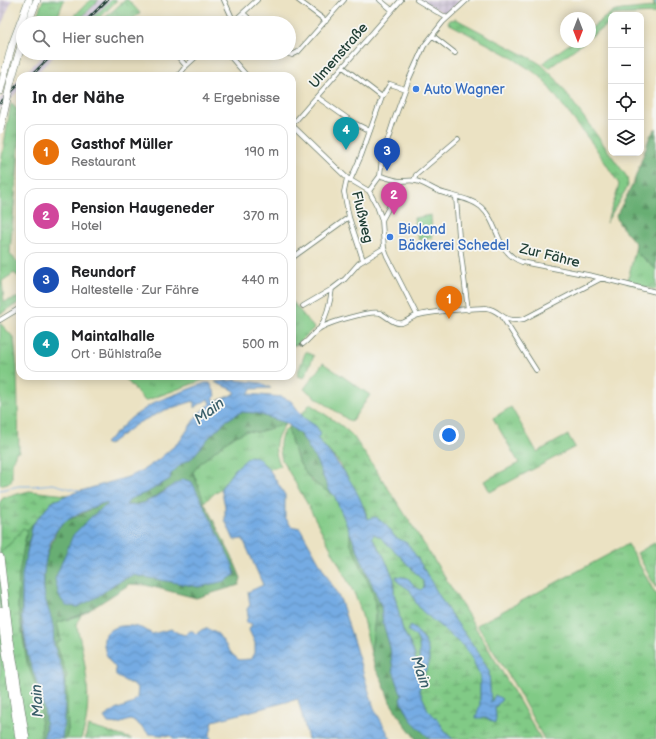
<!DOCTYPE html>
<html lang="de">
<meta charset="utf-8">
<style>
:root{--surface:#fff;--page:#f6f6f6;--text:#202124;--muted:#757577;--line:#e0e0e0;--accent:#0f766e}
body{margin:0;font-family:"Balsamiq Sans",sans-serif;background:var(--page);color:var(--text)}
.controls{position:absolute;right:12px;top:12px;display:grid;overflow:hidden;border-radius:8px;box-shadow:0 2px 10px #0003}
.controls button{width:36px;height:36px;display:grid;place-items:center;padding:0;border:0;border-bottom:1px solid var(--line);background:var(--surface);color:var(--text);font:20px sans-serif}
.compass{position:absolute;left:560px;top:12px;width:36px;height:36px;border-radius:50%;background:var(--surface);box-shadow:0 2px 10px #0003;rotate:180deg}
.you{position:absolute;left:449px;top:435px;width:14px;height:14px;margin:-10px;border:3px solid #fff;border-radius:50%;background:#1a73e8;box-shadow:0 0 0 6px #1a73e833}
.badge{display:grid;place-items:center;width:26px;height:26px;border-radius:50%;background:var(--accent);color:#fff;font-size:13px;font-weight:700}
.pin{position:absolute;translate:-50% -33px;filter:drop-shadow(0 1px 2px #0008)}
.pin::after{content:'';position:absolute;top:21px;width:14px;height:12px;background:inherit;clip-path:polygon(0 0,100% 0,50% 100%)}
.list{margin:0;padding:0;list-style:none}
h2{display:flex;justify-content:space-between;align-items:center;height:52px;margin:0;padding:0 16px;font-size:17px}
h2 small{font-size:13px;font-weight:400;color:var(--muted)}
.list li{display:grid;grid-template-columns:26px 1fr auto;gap:12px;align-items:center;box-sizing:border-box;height:56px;margin:0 8px 8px;padding:0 8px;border:1px solid var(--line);border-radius:12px}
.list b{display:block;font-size:15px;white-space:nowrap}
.list p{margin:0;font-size:13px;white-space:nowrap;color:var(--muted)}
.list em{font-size:13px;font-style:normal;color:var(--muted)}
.icon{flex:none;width:22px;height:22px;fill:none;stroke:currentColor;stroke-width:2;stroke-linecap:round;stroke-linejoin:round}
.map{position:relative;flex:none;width:656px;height:739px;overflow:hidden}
.search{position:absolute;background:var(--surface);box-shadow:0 2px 10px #0003;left:16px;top:16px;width:280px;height:44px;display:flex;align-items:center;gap:10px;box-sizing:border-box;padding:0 14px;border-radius:22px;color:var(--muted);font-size:15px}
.panel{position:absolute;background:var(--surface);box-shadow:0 2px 10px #0003;left:16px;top:72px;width:280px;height:308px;border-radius:12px}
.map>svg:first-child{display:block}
.industrial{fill:url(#industrial-grid)}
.railway{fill:#cbbfd5}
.grass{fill:url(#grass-tufts);stroke:#50845d}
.forest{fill:url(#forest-firs);stroke:#447654}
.wetland{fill:url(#wetland-marsh);stroke:#50845d}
.park{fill:url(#park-crowns);stroke:#50845d}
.pitch{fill:#81ca86;stroke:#50845d}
.water{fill:url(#water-waves);stroke:#4a748c}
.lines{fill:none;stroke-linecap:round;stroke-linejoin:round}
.stream{stroke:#75abe3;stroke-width:1}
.street-casing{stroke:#676;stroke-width:5.5}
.highway-casing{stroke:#676;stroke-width:8}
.street{stroke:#fff;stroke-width:4}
.highway{stroke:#fff;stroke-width:7}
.rail-casing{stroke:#1f3d34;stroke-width:2.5}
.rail{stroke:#f6f6f2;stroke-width:1;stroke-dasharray:3;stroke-linecap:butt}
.highway-bridge-casing{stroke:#676;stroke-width:8;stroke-linecap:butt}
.highway-bridge{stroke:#fff;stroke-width:7}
.shop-dot{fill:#3f7fe0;stroke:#f6f6f2;stroke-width:1.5}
.labels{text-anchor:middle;stroke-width:3.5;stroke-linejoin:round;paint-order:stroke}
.street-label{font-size:14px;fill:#1f3d34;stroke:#f6f6f2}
.shop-label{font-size:14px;fill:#366cbe;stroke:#f6f6f2;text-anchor:start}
.water-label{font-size:15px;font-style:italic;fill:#395e69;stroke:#f6f6f2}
</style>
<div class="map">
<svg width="656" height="739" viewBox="0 0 656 739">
<defs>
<pattern id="industrial-grid" width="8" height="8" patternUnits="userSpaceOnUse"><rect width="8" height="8" fill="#cbbfd5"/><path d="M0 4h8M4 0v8" fill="none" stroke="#a49cae"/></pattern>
<pattern id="grass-tufts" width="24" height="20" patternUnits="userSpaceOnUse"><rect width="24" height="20" fill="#81ca86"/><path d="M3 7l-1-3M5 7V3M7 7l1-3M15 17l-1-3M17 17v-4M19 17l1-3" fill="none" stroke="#69a56e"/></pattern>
<pattern id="forest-firs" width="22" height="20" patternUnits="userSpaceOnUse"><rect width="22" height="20" fill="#68ae73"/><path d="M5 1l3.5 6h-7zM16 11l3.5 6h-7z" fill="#558f5f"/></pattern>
<pattern id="wetland-marsh" width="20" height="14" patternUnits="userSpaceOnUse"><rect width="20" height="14" fill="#81ca86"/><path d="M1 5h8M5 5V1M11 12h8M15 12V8" fill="none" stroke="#69a56e"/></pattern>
<pattern id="park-crowns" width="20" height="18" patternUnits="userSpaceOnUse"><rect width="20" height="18" fill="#81ca86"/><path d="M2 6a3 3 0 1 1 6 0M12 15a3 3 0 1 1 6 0" fill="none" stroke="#69a56e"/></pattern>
<pattern id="water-waves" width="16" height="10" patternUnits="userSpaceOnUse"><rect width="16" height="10" fill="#75abe3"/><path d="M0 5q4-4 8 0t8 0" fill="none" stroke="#5f8cb9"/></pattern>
</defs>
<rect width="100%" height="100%" fill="#f6f6f2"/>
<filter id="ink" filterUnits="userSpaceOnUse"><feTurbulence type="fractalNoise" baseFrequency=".025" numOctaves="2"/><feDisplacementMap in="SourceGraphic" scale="8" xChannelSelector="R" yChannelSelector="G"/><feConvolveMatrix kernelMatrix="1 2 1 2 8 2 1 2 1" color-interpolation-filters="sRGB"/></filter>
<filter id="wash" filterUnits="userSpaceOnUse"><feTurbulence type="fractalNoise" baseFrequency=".012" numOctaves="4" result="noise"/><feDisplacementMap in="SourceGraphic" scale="16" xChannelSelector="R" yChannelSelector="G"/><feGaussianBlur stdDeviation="0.9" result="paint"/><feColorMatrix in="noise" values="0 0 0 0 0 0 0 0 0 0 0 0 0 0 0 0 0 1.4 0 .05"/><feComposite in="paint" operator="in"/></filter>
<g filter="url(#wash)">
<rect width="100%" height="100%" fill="#ebe2c3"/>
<path class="industrial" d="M0,0H12L0,28Z
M419,0H461L446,14Z"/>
<path class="railway" d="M99,0H111L87,23H76Z
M45,53H57L34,76H22Z
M20,78V89L0,110V99Z"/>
<path class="grass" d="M43,0H64L55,23H34Z
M90,0H99L82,17L70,20Z
M111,0H117L95,23H87Z
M653,0H656V13L611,15V22L590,37V29L612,12L622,10L654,7Z
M456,19L532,59L542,65L556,79L627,177L628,186L606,223L616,196L619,184L595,147L540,76L508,55L448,23L450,20Z
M572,42H584L549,68L543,63Z
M11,103L20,113C20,160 13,207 10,254L20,265V278L14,273L2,281L4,302L20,297V302L0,314V168Z
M431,215L432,238L419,240L414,218Z
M635,251L656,269V290L627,283Z
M292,301L314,328L298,344L292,346Z
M0,323L14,338L17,367L19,452H16L12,464V477L11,482L0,485Z
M123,376H214L145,401Z
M511,407L537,452L568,435L575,447L490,492L484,481L519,463L493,418Z
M282,425L283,427C274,440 273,452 281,466L269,469L257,457L235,469L221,488L204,502L193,472L199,464L228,440L246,431L258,432Z
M287,428L290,433L291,441L298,461L311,481L334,495L350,532V542L373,593L376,609L371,653L361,611L355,595L308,505L282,460C279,449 278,436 287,428Z
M23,527L27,530L19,574L18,607L27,662L40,697L41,714V739H0V552L13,541Z
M656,542V588L637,553Z
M628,544L656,595V739H544L514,684L477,625Z
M81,615L78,621L77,627C84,654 91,693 86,721C85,727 83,733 81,739H65L68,730L66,702L61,658L56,643L61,641L57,623Z
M88,726L132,739H85Z"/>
<path class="forest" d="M656,128V269L635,251L636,244L620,225L616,216L633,184L650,136Z
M241,412L255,413L286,423L283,427L281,425L258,432L246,431L228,440L199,464L193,472L204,502L233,559L241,578L239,585L196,598L145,585L130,584L85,613L57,623L61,641L56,643L66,673L68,730L65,739H62L64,714V677L54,645L53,627L44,596V570L47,555L58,528L67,520L73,518L104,503L109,504L92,516L97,597L116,583L133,575L199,587L169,487C155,497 143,506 125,505L130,499L148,492L170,479L171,474L181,464L192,458L211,435L227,420Z
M289,426L301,435L316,460L329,490L334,495C311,483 303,474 294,449C291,442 291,435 287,428Z
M33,524C22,567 16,612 28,656C36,683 51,710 43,739H41V714L40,697L27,662L18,607L19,574L27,530Z
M350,533L381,605L383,623L390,647L393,670L402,696L400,700L412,721L430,739H416L403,722L390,702L382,680L375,668L371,653L376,609L373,593L350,542Z"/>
<path class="wetland" d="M310,404L342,426L353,436C420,534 482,636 541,739H453L447,734L438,720L428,710L419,689C423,684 423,680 424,674C425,671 427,669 428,666C431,655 426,645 422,635L413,633C423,643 418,655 420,667L419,669L418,668L412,647L403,631L394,593V579L383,555L372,537L374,534L380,537L399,555L423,581L424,588L421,590L415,587L408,578L396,576L398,582L410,590L416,603L422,611L463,645L473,660L480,677V704L496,717L495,708L502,699L491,704L489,671L478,652L447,609L418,559L407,544L395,537L386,525L367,519L366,512L341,465L317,438L320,434C314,424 307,423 301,415Z
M29,491L67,495L52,502L27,530L23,528L13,541L0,552V502L3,498Z"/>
<path class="park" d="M125,0H128L140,13L127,23H103L106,17Z
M306,351L314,356L304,378L298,376V372Z"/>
<path class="pitch" d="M323,363L370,395L351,422L304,389Z"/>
<path class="water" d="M236,380L261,383L271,388L251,389L248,394L282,397L291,401L304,418L316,426L321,434L317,438C338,464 359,486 367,519L376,517L386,525L395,537L407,543L418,559L447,609L478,652L489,671L491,703L495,695L502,699L495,708L496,717L495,723L486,718H476L480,704V677L473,660L463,646L422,611L416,603L410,590L398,582L396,576L408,578L415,587L421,590L424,587L423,581L399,555L380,537L374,534L372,537L383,555L394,579V593L403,631L412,647L418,668L419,669L420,667C417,652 425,639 408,631L410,626C423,633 432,650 428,666C428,667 425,671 425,671C422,677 423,683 419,689L428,710L438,720L447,734L453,739H430L412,721L400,699L402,696L393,670L390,647L383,623L381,605L334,495L329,490L316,460L301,435L286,423L255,413L241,412L227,420L211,435L192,458L181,464L171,474L170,479L148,492L130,499L126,505C146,508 166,489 183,479L192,482L233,565L235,575L225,581L199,587L133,575L116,583L97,597L78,607L66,606L59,596L55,579L73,535L92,516L108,504L104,503C92,508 66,518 59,527C46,543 41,578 45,598C47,608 52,617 53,627C54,633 53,640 54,646C57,656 61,664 63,675C66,695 64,719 62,739H43L46,729L45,715L41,694L28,656L22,618V575L33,524L52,502L67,495L128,477L143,470L158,460L180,441L198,414L210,404L208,399L194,408V401L165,410L138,423L108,445L105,443L131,418L155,402L205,383H210L216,395L213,399L215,402L236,393C232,387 223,387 215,382Z
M250,456L257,457L269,469L285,495V517L291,526L300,528L341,601L374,708L391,739H308L298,699L213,721L210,734L211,739H174L171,736L149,734L136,722L130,720L118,724L108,723L104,717L115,710L131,704L137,698L138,688L116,676L115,667C109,661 105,654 104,645C101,625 127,623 141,628C145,629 149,632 152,634L171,629L178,633L185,635L190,631H193L196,634L203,629H208L218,634L232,654L239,660L251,659L255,653V643L249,630L252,624L246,622L248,616L247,609L250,605L248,592L263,585L243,539L234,540L225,520V506L221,488L235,469Z"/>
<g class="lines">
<path class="stream" d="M655,0L656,4
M0,490L19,486H32L53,484L79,491"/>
</g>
</g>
<g filter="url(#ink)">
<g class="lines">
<defs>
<path id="street" d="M224,0L234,22
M298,0L326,21
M380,0L392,10
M417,0L447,18
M243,13L254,23
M232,23L257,0
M433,36L455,53
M175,53L186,66
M227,53L247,76
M286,53L292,55L298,52L344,0
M343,67L382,97
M178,76L186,66L200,53
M317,97L354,123L370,131
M292,125L347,178L369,191L377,206L382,220L384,248L387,256L417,315
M292,125L401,0
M380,176C387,177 394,181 401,181C406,181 411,180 416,181C424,183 431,188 438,191C452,197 469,197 481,207C500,224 495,252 522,262L593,276L656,292
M347,178L344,192L349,217L363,260
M414,180L416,175L458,139
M350,181L361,156L382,97L390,84L405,89
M369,191L380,176L382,157L393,123L409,79L424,46L443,22L467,0
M456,197L459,237L468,310
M382,220L400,187V181
M292,258L349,217
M303,306L332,289L345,279L359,263L384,248
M503,318L536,370
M0,320L20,308
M320,328C327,316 330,304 332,289
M303,344C309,340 313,333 319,329C327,323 371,310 380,313C387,316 394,325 402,323C408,321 413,316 419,315C441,310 464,309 486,308C502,310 501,324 524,319L602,278"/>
<path id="highway" d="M28,23L37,0
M11,81L23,39
M0,91L12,45L29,0
M0,557L10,640L26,739
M0,610L19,739"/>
</defs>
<use href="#street" class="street-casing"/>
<use href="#highway" class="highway-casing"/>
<use href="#street" class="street"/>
<use href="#highway" class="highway"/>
<defs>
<path id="rail" d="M84,23L107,0
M31,76L54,53
M0,103L20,83"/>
</defs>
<use href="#rail" class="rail-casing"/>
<use href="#rail" class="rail"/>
<defs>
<path id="highway-bridge" d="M0,130L11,81"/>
</defs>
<use href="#highway-bridge" class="highway-bridge-casing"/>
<use href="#highway-bridge" class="highway-bridge"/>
</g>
</g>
<g class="shop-dot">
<circle cx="416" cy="89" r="4"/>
<circle cx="390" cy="237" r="4"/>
</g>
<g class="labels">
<g class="street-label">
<text transform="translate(338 55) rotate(-49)" y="5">Ulmenstraße</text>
<text transform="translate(363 217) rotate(76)" y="5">Flußweg</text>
<text transform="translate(550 255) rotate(14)" y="5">Zur Fähre</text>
</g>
<g class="shop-label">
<text x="424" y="94">Auto Wagner</text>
<text x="398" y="234">Bioland<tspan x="398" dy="16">Bäckerei Schedel</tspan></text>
</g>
<g class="water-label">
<text transform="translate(209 411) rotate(-37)" y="5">Main</text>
<text transform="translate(421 672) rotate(71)" y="5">Main</text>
<text transform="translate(37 701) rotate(-93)" y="5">Main</text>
</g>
</g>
</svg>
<div class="controls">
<button>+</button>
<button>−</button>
<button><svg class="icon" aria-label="locate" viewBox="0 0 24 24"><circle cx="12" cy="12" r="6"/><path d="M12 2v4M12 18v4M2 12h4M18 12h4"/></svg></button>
<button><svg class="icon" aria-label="layers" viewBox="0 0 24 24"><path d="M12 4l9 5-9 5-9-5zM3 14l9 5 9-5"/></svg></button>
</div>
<svg class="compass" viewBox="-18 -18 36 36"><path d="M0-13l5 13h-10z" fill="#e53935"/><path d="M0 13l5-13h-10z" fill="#757577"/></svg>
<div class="you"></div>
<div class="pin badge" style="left:449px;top:319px;background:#e8710a">1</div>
<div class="pin badge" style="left:394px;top:215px;background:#d1479c">2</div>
<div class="pin badge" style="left:387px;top:171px;background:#1a4fb4">3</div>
<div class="pin badge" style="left:346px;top:150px;background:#0f9aa8">4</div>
<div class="search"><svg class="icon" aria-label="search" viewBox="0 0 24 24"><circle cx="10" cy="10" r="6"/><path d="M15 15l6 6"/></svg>Hier suchen</div>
<section class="panel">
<h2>In der Nähe<small>4 Ergebnisse</small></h2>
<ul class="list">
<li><span class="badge" style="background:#e8710a">1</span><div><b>Gasthof Müller</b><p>Restaurant</p></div><em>190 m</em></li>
<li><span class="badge" style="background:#d1479c">2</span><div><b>Pension Haugeneder</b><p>Hotel</p></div><em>370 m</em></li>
<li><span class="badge" style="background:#1a4fb4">3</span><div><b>Reundorf</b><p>Haltestelle · Zur Fähre</p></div><em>440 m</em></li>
<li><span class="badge" style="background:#0f9aa8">4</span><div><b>Maintalhalle</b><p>Ort · Bühlstraße</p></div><em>500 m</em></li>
</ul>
</section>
</div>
